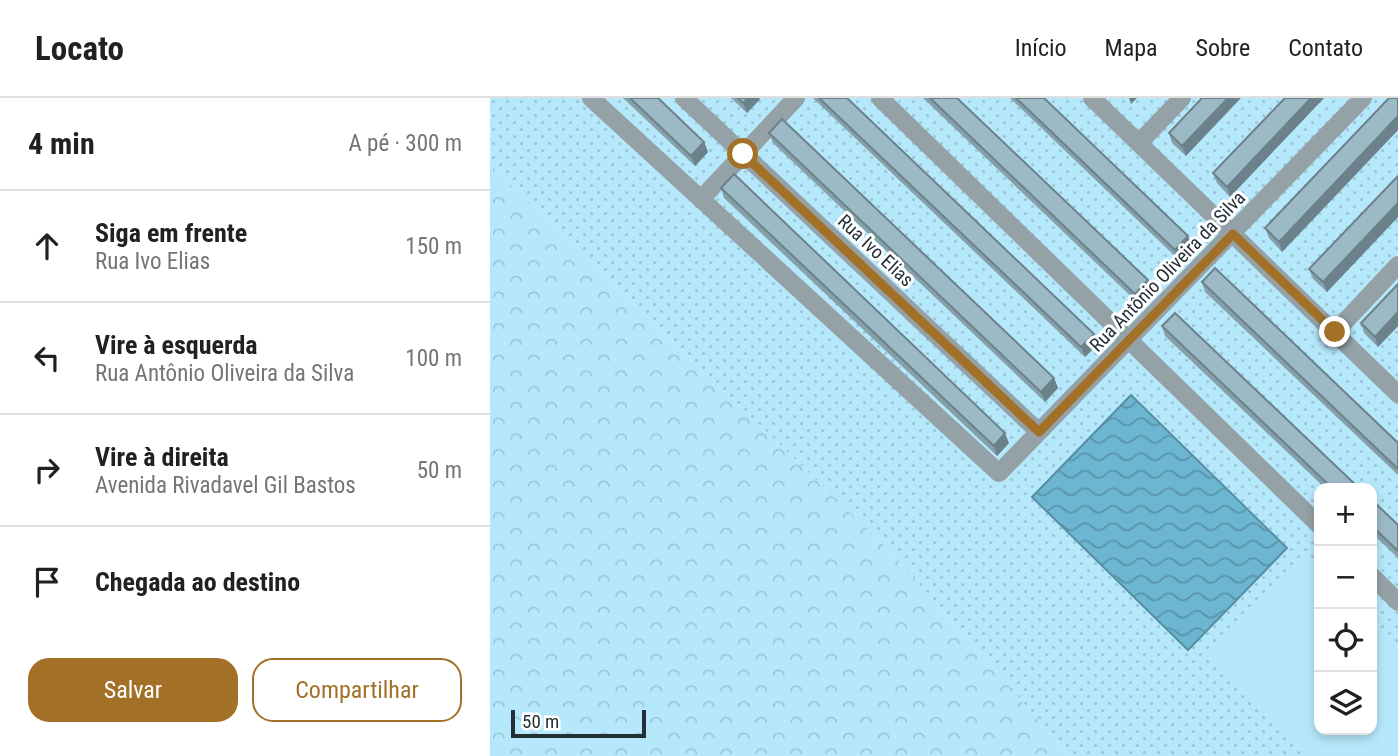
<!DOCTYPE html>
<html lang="pt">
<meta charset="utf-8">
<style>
:root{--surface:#fff;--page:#f2f2f2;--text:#202124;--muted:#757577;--line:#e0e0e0;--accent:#a27127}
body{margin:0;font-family:"Roboto Condensed",sans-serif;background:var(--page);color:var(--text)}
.controls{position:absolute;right:21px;bottom:21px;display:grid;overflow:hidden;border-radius:14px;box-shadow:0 4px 10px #0003}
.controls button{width:63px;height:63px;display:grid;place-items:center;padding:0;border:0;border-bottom:2px solid var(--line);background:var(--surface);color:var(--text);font:35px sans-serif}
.scale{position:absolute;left:21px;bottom:18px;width:135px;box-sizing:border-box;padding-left:7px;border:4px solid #243035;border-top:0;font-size:19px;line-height:24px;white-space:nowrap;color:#243035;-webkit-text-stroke:5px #fff;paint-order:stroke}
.stop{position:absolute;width:21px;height:21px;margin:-16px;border:5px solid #a27127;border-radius:50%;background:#fff}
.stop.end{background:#a27127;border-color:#fff;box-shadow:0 2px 7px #0008}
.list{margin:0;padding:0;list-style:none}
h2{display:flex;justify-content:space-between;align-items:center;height:91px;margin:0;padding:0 28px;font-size:30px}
h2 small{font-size:23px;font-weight:400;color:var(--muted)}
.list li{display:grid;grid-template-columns:46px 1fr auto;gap:21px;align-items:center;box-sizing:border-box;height:112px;padding:0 28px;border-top:2px solid var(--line)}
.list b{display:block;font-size:26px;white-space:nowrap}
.list p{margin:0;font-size:23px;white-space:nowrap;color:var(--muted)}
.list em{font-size:23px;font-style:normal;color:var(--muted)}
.actions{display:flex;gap:14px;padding:21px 28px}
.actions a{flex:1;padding:16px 0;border:2px solid var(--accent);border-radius:21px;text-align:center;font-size:24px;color:var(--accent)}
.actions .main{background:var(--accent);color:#fff}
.icon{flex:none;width:38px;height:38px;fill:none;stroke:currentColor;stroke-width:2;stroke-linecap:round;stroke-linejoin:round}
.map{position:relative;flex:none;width:908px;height:658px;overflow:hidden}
header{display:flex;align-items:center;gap:42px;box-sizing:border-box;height:98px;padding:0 35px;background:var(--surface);border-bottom:2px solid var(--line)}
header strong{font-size:33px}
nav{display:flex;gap:38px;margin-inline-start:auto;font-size:24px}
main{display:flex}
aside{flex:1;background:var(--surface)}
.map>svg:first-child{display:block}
.grass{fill:url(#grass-dots);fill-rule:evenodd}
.forest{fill:url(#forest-crowns)}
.pitch{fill:#b6e8fc}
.water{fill:url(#water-waves);stroke:#568ea2;stroke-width:2}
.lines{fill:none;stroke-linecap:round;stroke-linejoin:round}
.street{stroke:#94a1a6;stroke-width:18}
.wall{fill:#85a0a9}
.shaded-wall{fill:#6c828a}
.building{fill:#9bbac5;stroke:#6c828a;stroke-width:2}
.route{stroke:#a27127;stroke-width:9}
.labels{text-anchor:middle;stroke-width:6;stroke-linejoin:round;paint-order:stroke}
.street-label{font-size:19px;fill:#243035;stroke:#fff}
</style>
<header>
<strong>Locato</strong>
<nav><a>Início</a><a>Mapa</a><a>Sobre</a><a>Contato</a></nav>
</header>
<main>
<aside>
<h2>4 min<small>A pé · 300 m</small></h2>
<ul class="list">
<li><svg class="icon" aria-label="ahead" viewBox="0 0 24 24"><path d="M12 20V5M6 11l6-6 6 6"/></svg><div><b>Siga em frente</b><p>Rua Ivo Elias</p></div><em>150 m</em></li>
<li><svg class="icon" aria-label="left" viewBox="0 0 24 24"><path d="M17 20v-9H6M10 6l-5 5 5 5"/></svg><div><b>Vire à esquerda</b><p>Rua Antônio Oliveira da Silva</p></div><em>100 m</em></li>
<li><svg class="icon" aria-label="right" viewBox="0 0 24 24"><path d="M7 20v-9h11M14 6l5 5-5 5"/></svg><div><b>Vire à direita</b><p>Avenida Rivadavel Gil Bastos</p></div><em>50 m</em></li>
<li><svg class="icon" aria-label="arrive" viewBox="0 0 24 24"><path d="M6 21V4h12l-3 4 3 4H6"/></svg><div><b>Chegada ao destino</b></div></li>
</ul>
<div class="actions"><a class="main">Salvar</a><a>Compartilhar</a></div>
</aside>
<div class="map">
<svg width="908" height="658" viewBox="0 0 908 658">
<defs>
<pattern id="grass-dots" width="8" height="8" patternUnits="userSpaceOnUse" patternTransform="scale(1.75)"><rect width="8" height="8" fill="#b6e8fc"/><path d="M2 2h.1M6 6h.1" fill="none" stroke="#9cc7d9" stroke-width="1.8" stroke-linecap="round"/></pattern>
<pattern id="forest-crowns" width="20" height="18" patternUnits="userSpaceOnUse" patternTransform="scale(1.75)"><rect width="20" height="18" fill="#b6e8fc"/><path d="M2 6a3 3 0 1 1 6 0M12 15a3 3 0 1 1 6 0" fill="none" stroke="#9cc7d9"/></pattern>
<pattern id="water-waves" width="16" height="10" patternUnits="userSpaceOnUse" patternTransform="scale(1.75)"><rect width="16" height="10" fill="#6cb6d1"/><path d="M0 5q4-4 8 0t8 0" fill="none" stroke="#5994aa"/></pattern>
</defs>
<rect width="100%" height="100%" fill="#d9f2fc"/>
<path class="grass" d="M0,0H908V658H580L402,455L0,67ZM829,390H882V632H829Z"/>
<path class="forest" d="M0,67L402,455L580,658H0Z"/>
<path class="pitch" d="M815,460L829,474V632H882V526L908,553V658H815L716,559Z"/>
<path class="water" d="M641,297L797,450L698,552L542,399Z"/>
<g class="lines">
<path class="street" d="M101,0L509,375L873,0
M194,0L549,334
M390,0L829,427
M602,0L908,296
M649,45L692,0
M211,101L306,0
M845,234L908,167
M882,478L908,504"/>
</g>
<path class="wall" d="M133,0H168L214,44L218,54L205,68Z
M241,0H269L270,1L257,15Z
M323,0H357L608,246L595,259Z
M433,0H467L658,182L662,192L649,206Z
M520,0H554L702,148L689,162Z
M712,0L696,58L682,45L679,35Z
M795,0H834L740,99L727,85L723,75Z
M908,0V32L792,154L779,140L775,130Z
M279,35L564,280L568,290L555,304L283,45Z
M908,78V119L837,194L823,181L819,171Z
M231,90L519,345L507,358L234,100Z
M712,184L908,345V377L715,194Z
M908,186V228L888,249L874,235L871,225Z
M672,228L869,390H835L675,238Z
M882,402L908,427V460L882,435Z"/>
<path class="shaded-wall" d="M258,0H269L270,1L257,15L253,5Z
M639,0H647L641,6Z
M738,0H751L696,58L692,48Z
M821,0H834L740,99L737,89Z
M908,18V32L792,154L789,144Z
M214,44L218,54L205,68L201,58Z
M908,105V119L837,194L833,184Z
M698,138L702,148L689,162L685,152Z
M658,182L662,192L649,206L645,196Z
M908,214V228L888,249L885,239Z
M604,236L608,246L595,259L591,249Z
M564,280L568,290L555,304L551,294Z
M515,335L519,345L507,358L504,348Z"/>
<path class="building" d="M140,0H168L214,44L201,58Z
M248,0H258L253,5Z
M329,0H357L604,236L591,249Z
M440,0H467L658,182L645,196Z
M526,0H554L698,138L685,152Z
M712,0H738L692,48L679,35Z
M795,0H821L737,89L723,75Z
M899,0H908V18L789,144L775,130Z
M292,21L564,280L551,294L279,35Z
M244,76L515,335L504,348L231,90Z
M908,78V105L833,184L819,171Z
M725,170L908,345V371L712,184Z
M908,186V214L885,239L871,225Z
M685,215L869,390H842L672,228Z
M882,402L908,427V453L882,428Z"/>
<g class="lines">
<path class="route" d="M253,56L549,334L743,136L845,234"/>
</g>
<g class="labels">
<g class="street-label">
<text transform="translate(386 152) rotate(43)" y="7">Rua Ivo Elias</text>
<text transform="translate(677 173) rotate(-46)" y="7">Rua Antônio Oliveira da Silva</text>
</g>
</g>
</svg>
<div class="controls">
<button>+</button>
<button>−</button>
<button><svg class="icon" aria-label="locate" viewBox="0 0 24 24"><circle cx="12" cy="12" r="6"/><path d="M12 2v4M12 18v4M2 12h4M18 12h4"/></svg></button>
<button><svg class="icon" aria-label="layers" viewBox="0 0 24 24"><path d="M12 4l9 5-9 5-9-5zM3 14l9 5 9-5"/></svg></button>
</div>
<div class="scale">50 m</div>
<div class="stop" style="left:253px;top:56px"></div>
<div class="stop end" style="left:845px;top:234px"></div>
</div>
</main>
